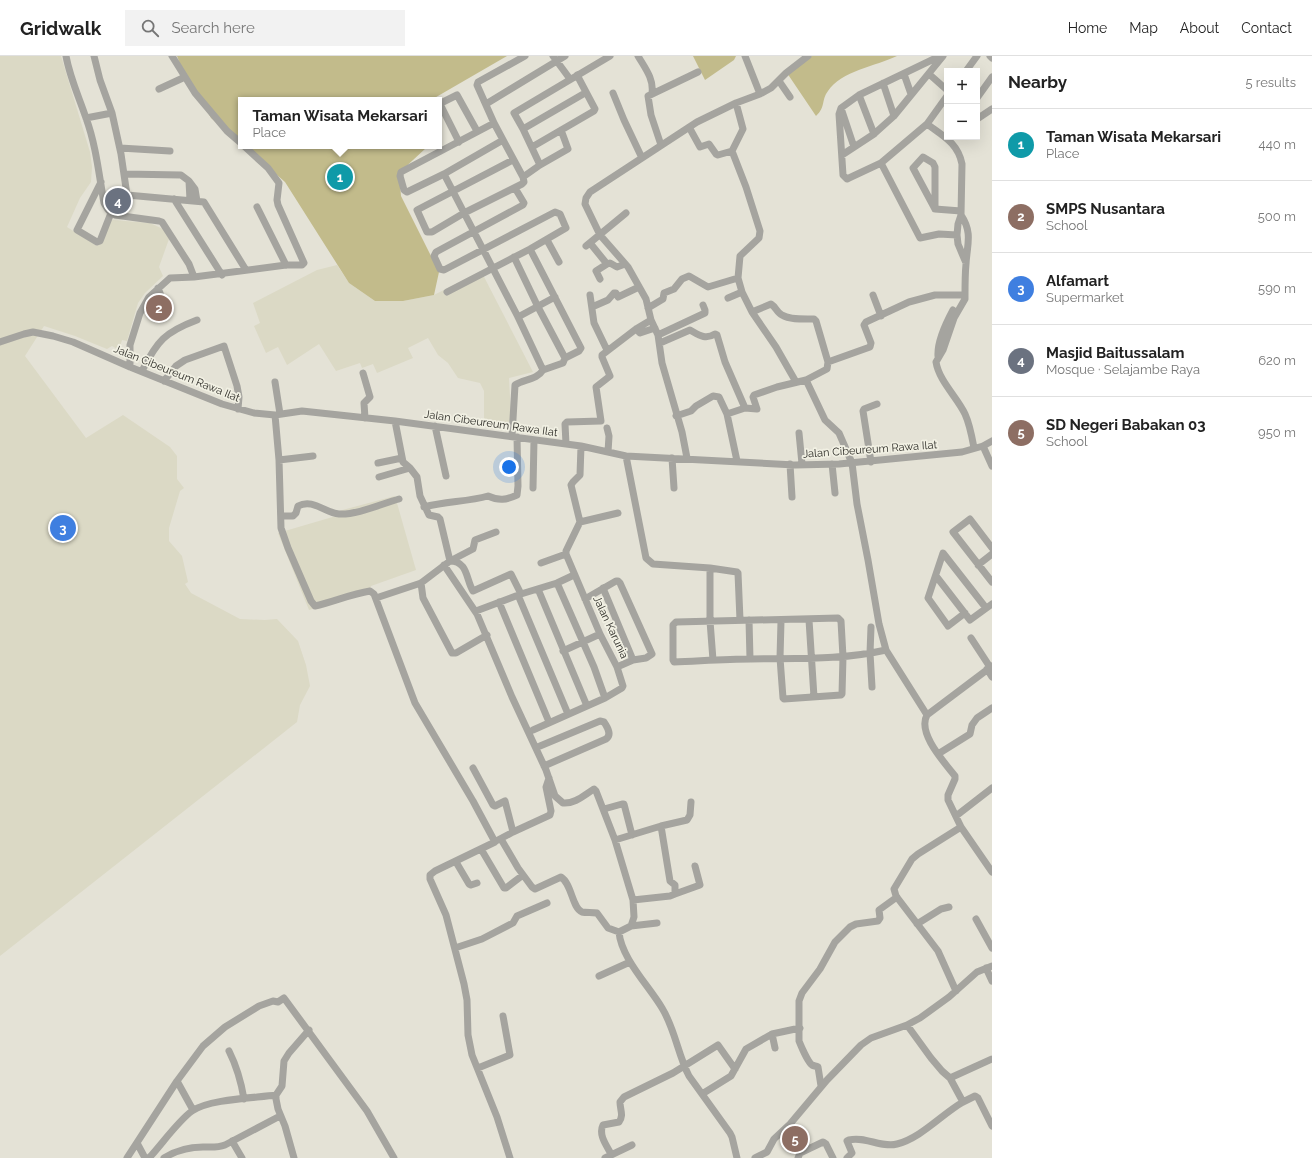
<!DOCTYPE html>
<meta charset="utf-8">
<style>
:root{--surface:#fff;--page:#f2f2f2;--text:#222;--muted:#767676;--line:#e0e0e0;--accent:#2479c7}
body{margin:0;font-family:Raleway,sans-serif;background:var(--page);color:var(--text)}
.controls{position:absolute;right:12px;top:12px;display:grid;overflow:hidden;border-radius:0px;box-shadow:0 4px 16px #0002}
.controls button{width:36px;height:36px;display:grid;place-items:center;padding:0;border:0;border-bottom:1px solid var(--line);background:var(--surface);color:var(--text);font:20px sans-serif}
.you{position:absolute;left:509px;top:411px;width:14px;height:14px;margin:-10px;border:3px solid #fff;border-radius:50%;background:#1a73e8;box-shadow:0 0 0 6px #1a73e833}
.badge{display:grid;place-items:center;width:26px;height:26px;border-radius:50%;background:var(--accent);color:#fff;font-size:13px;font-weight:700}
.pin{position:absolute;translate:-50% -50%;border:2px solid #fff;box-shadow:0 1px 4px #0006}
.popup{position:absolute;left:238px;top:41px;width:204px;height:52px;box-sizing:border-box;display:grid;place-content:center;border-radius:0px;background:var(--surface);filter:drop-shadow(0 1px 3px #0005);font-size:13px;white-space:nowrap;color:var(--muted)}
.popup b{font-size:15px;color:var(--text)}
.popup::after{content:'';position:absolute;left:50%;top:100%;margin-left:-8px;border:8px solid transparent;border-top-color:var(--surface)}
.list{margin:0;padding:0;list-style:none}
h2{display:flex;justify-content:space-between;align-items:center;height:52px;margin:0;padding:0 16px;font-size:17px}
h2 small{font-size:13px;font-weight:400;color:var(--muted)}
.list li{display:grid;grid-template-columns:26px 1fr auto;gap:12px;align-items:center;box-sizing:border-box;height:72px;padding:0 16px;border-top:1px solid var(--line)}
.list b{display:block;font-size:15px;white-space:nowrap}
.list p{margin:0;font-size:13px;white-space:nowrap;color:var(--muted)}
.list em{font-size:13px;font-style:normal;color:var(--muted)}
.icon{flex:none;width:22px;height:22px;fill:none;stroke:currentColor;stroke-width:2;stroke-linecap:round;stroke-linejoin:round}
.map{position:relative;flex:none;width:992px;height:1102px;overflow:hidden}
header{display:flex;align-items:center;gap:24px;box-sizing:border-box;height:56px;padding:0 20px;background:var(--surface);border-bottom:1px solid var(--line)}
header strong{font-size:19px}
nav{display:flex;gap:22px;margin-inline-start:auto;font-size:14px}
.search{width:280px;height:36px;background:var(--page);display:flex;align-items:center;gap:10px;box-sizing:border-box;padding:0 14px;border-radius:0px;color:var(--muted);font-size:15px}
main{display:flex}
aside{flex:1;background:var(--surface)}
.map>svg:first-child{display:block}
.built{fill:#dbd9c5}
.green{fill:#c2bb8b}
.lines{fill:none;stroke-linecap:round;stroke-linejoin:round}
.minor{stroke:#a5a49f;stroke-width:7}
.labels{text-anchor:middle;stroke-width:3.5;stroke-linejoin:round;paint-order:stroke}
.street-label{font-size:11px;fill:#2c2b26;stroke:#f1f0e3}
</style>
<header>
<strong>Gridwalk</strong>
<div class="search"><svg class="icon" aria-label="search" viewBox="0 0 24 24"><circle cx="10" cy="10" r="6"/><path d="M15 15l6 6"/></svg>Search here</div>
<nav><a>Home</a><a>Map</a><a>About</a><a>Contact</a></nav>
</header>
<main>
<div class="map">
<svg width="992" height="1102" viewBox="0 0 992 1102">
<rect width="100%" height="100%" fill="#e4e2d6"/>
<path class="built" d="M0,0H61L90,96L92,111L91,126L80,142L67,171L97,190L104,166L113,164L150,167L163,173L169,183L159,211L163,220L145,237L138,247L127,285L122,284L119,294L112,290L107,293L75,280L44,270L25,300L86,382L123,359L170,391L177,400V423L184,432L180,435L169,472V485L182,500L188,526L185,528L191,537L240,563L265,564L277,563L298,585L306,609L310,630L300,649L297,666L0,900Z
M337,209L349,227L375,245H403L434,239L481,215L533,316L509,322L511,361L507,372L484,370V335L480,327L458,322L448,307L438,299L428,282L408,292L413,302L377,317L373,308L362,312L360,307L336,315L319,288L287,309L278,291L266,297L254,270L260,267L253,247L317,214Z
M395,440L416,514L371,530L369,536L309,554L278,477L336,460L335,456Z"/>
<path class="green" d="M177,0H507L431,44H241V88L211,62L180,8Z
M693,0H736L734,4L705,24Z
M812,0H897C876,10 841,15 828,35C821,44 826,51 816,60L787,17L791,10Z
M244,90H425L426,92L399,117L401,140L439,216L434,239L403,245H375L349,227L285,126Z"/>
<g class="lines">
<path class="minor" d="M66,0C70,22 79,41 86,62C96,89 99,119 104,147C107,152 109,157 115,159L159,165L162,166L189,208L194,221
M172,0L195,37L227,75L241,87
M553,0L570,23
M638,0C645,12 654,23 652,37
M745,0L760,38
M940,0L859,39L841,52L839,58L843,119L847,123L849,122L881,107L927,68L947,40
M990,0L992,2
M966,15L977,0
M904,18L911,38
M929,18L947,34
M779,25L790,41
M883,27L894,60
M159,33L185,21
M613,37L624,64L642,102
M859,39L874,78
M977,42L992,21
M736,47L743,73L732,95L746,131L760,175L759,182L740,200L738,222L742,236L752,256L776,291L796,326
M439,48L457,39L477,75
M440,48L459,86
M486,48L565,0
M842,55L854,91
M112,57L121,98L127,139
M86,62L112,57L100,24L94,0
M977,63L992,53
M494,67L401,116L400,120L404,134L407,136L444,118L503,84
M927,68C943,80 958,87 962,108L961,159L958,168L957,179L958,188L966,207
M689,71L700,91L709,88L716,98L718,99L732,95
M523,73L585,37
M661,89L651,59L648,40L698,16
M532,91L594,55L595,53L577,19
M120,92L170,95
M842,99L874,78L894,60L943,0
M513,104L417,154L427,176H432L464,157L522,128L524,126L523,121L494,67L477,29L478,26L525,0
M881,107L920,182L939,178L957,179
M540,109L523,73L514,57L610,0
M124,118L181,119L189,125L190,144
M444,118L518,261L543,314C537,324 524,323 515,329L512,380
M523,121L540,109L568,93L561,74
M189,125L195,133L197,145
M101,126L77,174L97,186L100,185L111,157
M103,141L127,139L204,146L246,214
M174,143L222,219
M257,151L286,209
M935,153V111L933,107L923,101L913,112L935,153L961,155
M961,159C973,177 967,189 966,208C965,218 965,229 965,240V243L954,262L943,294L936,306C939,325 957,341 965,358C970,369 972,381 974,392
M547,184L559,206
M590,187L607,208L610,207L617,211L625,208
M586,190L626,157
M530,193L581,292L579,295L565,302
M514,201L538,251L565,302L563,307L543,314
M600,223L596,215L607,208
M158,232L166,252
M447,236L530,193L566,172L560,158L555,156L444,214L440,213L434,200L436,196L523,149L524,147L515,132
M590,239L594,267L607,294
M873,239L881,260
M728,242L742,236
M592,251L608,244L614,237H616L618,241L639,231
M648,252L663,243L664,237L674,233L682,223L689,220L708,231L738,222
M752,256L771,248C776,251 777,257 782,259C790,264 804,263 814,263L816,265L828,306L827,313L806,324
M518,261L555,241
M636,273L640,277L655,272
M658,279L705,257V254L703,249
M0,286L24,278L33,276L53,280L73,286L130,311L222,348L254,357L275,359L302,355L395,365L581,390L626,400L795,409L839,408L962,396L983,390L992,385
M660,287L690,274C699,279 705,284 715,278L717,279L725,306L745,352
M938,300C937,285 946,267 953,254
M828,306L870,291L871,287L864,269L866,266L909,246L935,239H963
M130,311V289L140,257L149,241L170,222L194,221L286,209H302L304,207L278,149L277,144L279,127L268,112L244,90
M142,315C157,285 165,276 197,264
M363,317L370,341L364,347L365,362
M164,325L176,310L185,304L224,290L237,330L239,341L238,353
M275,326L280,358
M727,358L745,352L757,353L753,341L754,339L777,331L806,324L825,364L839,377L852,407L857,448L868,504L879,568L886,594L927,659C917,677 944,706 955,720V723L948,739V744L961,771L992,816
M275,359L279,404L281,472L288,492L311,545L315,550C333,546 351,538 370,535L374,538L415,647L473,745L495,786L435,815L430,819V823L446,859L464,928L467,944L468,979L472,999L497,1061L510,1102
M676,360L691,355L696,350L713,340L719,341L727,358L737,405
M395,365L403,406L410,412L417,421L420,440L429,459L438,461L440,463L450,505C468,505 466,524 473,535L511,518L521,538
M435,370L446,420
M607,372L609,380L608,396
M799,377L802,408
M566,388L565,368L567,366L601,365L596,331L610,320L602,301V299L636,273L651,264
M983,390L992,410
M626,400L646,502L653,508L710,512L737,516L738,517L740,564
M672,402L674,432
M687,402L682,376L662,307L658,279L651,264L646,243L628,211L600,179L585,148L586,142L590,136L697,66L736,47L760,38L771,32L786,17L808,0
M279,404L313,400
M871,406L863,355L864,353L877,348
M378,407L402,402
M790,408L792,441
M832,408L835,437
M379,421L410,412
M533,432L534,384
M424,451C446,445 467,446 488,440C499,445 506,444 517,439L518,430L517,381
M281,460H293L296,457L298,450C313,442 325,457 339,458C357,459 381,448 399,443
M580,466L618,457
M992,492L970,463L953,476L992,526
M541,507L566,498
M444,509L477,558L512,641L546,714L555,740L563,747C575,748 584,739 594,733L596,735L615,784L633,844L634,861L631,870L619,876C621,902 649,930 662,952C675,973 678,999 689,1020L730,1077L732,1081L737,1102
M978,509L992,498
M710,512V565L713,604
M936,520L970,564L992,548
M421,527L423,542L452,597H456L487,579
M557,527L594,611L605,642
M603,532L633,604
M538,533L587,650
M518,539L568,658
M376,542L421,527L450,505L473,493L475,484L496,476
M585,543L616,525H618L620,527L652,598L646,602L633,604L617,611
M499,546L549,666
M476,555L521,538L557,527L574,519
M965,557L948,570L928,542L943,497L986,552
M749,564L750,603
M809,564L814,641
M781,565L780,602L783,642L784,643L841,639L842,638L843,601L841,565L838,562L676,566L673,569V604L674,606C700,605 726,603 751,603C797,602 842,604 886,594
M871,571L870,597L872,631
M971,582L990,611
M563,595L600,578
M987,613L992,621
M927,659L992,610
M533,674L605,642L622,632L623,630L617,611L600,578L566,498V495L580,466L571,429L573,426L580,419L581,390
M540,690L600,665L604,666C608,672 612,679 606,683L544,710
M938,698L970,678L972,669L977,662L992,652
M473,712L493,749L495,750L505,745L513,776L498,784
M604,753L622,748H624L632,779
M956,760L992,732
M513,776L550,759L551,755L546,731L549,722
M501,783L518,812L532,831L535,833L561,821C572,828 572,852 582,856C586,857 593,856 597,857L608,872L619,876
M615,784L661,770L687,764L690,759L691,746
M481,793L504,832H506L523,819
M456,806L469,828L471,829L477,827
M675,838L700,829L695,810
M633,844L670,840L675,838V829L670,825L661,770
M976,863L992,892
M917,868L941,853L949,851
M631,870L657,867
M455,892L482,883L513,867L517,860L547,847
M986,912L992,925
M599,920L630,906
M956,935L938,895L896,840L894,833L912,803L918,798L961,771
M907,969L931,1002L942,1015L950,1022L963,1046L975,1040L978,1042L992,1070
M772,978L775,992
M229,995C237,1011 241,1025 244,1043
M478,1012L510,999L503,960
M950,1022L992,1003
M177,1025L193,1054
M821,1030L818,1011C816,1010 814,1010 812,1009C808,1006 801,990 799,985V945L802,937L820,913L835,886L850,871L856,868L878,865L880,862L879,854L897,841
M702,1038L731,1020L746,993L772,978L800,972
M232,1085L242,1102
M137,1087L145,1102
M611,1098C607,1090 598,1079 603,1069L619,1066C624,1059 620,1054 620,1046L624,1041L673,1017L718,989L735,1013
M127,1102L177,1025L203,990L225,971L259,950L273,945L278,946L284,942L367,1055L394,1102
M149,1102C162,1088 178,1065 192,1055C209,1043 255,1042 276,1039
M164,1102C175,1095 190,1091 203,1091C211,1091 217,1092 225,1089L280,1060
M294,1102L285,1070L278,1053L276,1043V1039L282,1030L284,1005L289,997L309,974
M605,1102L632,1089
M755,1102L767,1096L774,1083L790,1068L827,1024L861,989L871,982L907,969L920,962L949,941L977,916L992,910
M798,1102L800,1097L823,1086L826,1088L833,1102
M847,1102L852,1097L847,1085L849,1084C865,1080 881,1092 897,1088C921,1082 942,1058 963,1046"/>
</g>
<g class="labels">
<g class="street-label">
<text transform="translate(177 317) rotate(22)" y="4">Jalan Cibeureum Rawa Ilat</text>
<text transform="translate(491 367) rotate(8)" y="4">Jalan Cibeureum Rawa Ilat</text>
<text transform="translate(870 393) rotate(-4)" y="4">Jalan Cibeureum Rawa Ilat</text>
<text transform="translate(611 571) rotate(65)" y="4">Jalan Karunia</text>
</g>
</g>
</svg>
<div class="controls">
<button>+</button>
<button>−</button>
</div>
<div class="you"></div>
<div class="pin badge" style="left:340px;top:121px;background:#0f9aa8">1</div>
<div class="popup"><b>Taman Wisata Mekarsari</b>Place</div>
<div class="pin badge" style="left:159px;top:252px;background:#8d6e63">2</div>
<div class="pin badge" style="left:63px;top:472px;background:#3f7fe0">3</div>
<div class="pin badge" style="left:118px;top:145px;background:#6b7280">4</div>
<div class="pin badge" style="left:795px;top:1083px;background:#8d6e63">5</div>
</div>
<aside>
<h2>Nearby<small>5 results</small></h2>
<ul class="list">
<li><span class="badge" style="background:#0f9aa8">1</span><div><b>Taman Wisata Mekarsari</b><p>Place</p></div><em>440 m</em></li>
<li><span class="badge" style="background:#8d6e63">2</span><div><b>SMPS Nusantara</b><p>School</p></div><em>500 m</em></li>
<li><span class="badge" style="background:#3f7fe0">3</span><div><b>Alfamart</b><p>Supermarket</p></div><em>590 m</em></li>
<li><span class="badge" style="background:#6b7280">4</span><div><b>Masjid Baitussalam</b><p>Mosque · Selajambe Raya</p></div><em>620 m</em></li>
<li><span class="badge" style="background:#8d6e63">5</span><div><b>SD Negeri Babakan 03</b><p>School</p></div><em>950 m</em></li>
</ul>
</aside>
</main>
